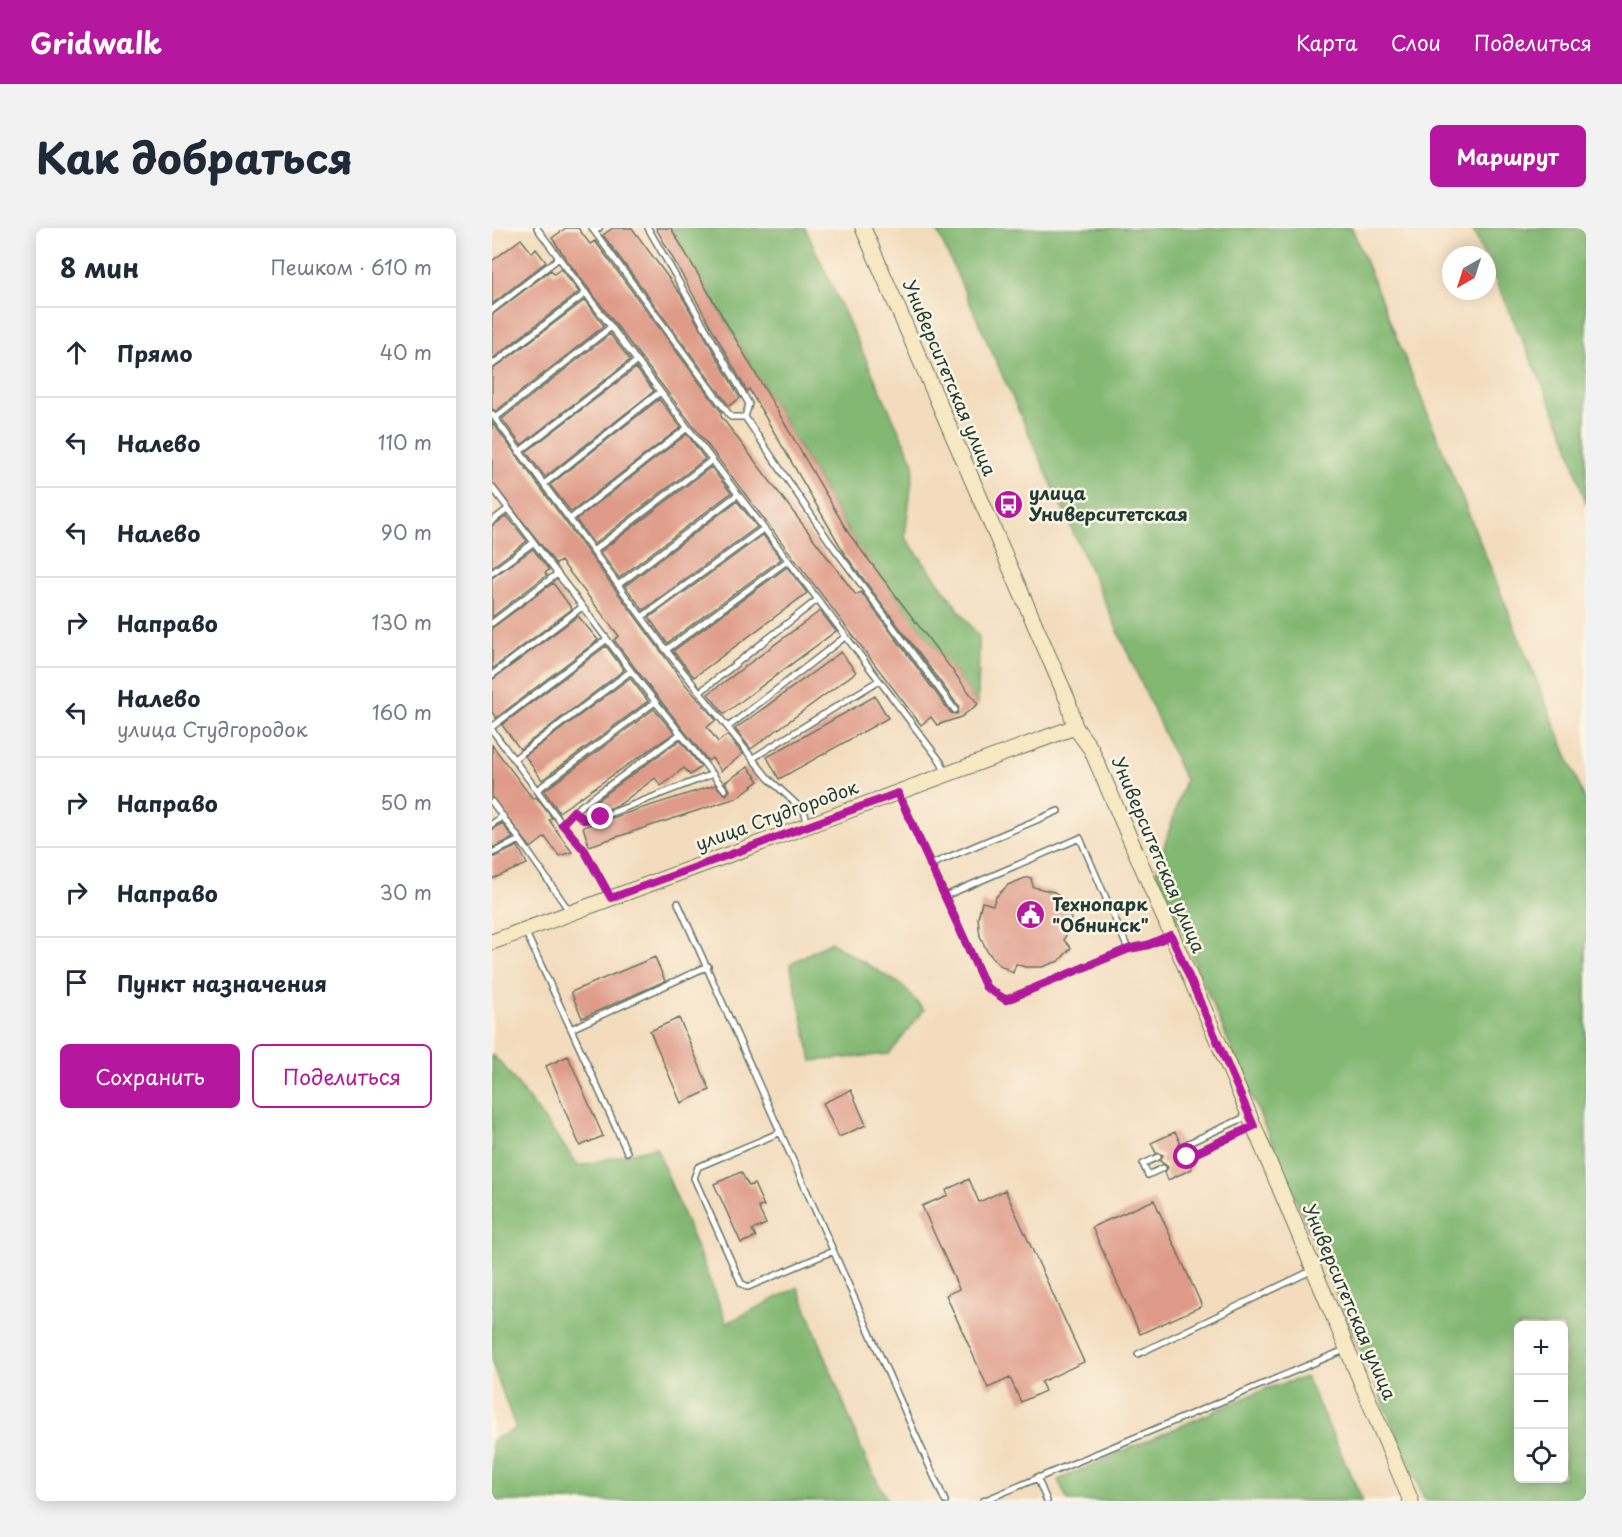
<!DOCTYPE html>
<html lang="ru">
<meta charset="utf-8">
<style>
:root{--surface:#fff;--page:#f2f2f3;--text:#1f2937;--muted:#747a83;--line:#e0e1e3;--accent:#b5179e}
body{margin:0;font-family:"Playpen Sans",sans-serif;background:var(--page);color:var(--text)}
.controls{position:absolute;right:18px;bottom:18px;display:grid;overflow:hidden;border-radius:9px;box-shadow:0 3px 15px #0003}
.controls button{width:54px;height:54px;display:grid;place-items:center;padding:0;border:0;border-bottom:2px solid var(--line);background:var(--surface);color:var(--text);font:30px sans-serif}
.compass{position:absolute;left:950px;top:18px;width:54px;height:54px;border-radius:50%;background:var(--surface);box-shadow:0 3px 15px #0003;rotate:219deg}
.stop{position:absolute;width:18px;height:18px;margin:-14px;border:4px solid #b5179e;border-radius:50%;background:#fff}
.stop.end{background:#b5179e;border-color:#fff;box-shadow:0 2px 6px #0008}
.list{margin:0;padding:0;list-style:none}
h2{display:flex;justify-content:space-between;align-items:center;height:78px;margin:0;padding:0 24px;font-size:26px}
h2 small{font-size:20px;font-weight:400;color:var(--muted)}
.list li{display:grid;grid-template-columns:39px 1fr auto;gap:18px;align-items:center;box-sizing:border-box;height:90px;padding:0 24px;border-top:2px solid var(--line)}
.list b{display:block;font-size:22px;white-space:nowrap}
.list p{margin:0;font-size:20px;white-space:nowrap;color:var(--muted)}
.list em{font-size:20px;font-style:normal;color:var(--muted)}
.actions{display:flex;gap:12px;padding:18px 24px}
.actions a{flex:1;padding:14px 0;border:2px solid var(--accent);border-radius:9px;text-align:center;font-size:21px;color:var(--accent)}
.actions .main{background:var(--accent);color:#fff}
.icon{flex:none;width:33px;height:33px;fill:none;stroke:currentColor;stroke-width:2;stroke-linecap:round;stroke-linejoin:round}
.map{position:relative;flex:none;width:1094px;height:1273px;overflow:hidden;border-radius:9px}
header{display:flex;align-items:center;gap:36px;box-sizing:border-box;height:84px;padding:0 30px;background:var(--accent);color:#fff}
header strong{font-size:28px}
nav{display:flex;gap:33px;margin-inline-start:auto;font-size:21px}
.intro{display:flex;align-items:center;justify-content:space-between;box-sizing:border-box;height:144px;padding:0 36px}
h1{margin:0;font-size:42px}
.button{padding:15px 27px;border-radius:9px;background:var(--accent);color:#fff;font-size:21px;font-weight:700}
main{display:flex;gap:36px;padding:0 36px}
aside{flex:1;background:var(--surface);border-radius:9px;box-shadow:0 3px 15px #0003}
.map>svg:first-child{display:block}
.forest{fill:#83b873;stroke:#517a54;stroke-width:1.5;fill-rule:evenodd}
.building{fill:#df9b89}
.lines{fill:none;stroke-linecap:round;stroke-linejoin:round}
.lane-casing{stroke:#697564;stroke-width:8}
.secondary-casing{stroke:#697564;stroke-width:17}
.lane{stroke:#fff;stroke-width:5}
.secondary{stroke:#f6e9c3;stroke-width:15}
.route{stroke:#b5179e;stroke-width:8}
.labels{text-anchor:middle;stroke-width:5;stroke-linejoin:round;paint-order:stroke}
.street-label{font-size:18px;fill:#1f3d34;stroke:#fcf5e5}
.poi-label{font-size:18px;font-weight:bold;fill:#1f3d34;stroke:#fcf5e5;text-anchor:start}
</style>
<header>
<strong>Gridwalk</strong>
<nav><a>Карта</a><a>Слои</a><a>Поделиться</a></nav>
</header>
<div class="intro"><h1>Как добраться</h1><a class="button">Маршрут</a></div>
<main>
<aside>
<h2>8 мин<small>Пешком · 610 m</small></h2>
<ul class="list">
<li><svg class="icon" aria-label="ahead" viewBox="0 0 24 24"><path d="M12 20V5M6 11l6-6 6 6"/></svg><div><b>Прямо</b></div><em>40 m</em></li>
<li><svg class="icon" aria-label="left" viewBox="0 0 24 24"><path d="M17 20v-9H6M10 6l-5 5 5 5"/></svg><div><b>Налево</b></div><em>110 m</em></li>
<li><svg class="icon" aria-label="left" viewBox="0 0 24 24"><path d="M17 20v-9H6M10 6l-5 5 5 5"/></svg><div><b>Налево</b></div><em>90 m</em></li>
<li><svg class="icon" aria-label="right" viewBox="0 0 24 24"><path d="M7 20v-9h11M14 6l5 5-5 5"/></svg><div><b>Направо</b></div><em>130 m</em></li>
<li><svg class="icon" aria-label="left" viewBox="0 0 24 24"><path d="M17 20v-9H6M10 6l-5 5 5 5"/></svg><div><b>Налево</b><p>улица Студгородок</p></div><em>160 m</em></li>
<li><svg class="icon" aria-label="right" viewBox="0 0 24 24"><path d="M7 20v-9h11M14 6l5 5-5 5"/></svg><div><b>Направо</b></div><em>50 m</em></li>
<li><svg class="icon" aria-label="right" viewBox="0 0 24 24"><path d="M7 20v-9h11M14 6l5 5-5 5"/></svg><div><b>Направо</b></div><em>30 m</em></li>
<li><svg class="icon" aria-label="arrive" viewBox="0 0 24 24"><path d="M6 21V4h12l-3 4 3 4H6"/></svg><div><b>Пункт назначения</b></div></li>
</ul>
<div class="actions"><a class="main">Сохранить</a><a>Поделиться</a></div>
</aside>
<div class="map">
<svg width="1094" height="1273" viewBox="0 0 1094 1273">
<rect width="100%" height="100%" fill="#fcf5e5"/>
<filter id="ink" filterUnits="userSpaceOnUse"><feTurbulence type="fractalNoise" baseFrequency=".0167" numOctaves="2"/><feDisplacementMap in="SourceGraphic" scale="12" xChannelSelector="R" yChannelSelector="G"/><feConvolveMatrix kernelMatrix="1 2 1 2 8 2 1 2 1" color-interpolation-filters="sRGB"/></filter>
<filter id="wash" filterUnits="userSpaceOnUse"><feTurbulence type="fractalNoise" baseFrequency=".008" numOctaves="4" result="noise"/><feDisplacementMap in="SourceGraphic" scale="24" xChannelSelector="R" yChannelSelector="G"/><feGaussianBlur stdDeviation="1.35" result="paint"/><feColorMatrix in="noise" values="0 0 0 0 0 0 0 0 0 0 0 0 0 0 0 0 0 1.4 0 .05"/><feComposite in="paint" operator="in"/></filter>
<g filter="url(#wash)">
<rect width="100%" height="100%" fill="#f3dcbd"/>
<path class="forest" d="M179,0H313L422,235L413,309L487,409L486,476L361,312Z
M444,0H860L1094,574V1273H933L664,644L693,552ZM1026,1098H1072V1250H1026Z
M980,0H1094V276L1074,209L995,34V27H992Z
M338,714L410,757L432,782L397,826L320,833L298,736Z
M0,827L11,837L87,938L164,919L235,1095L306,1059L374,1232L396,1273H0V1212L24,1201L0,1135Z
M814,1149L871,1273H576L566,1252L773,1161Z"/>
<g id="blocks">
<path class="building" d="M74,0H86L98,16L103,13L230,185L228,187L364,367L369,364L459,485L465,486L467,479L354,328L257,161L255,163L164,0H179L357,306L486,476L469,489L445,497L439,489L429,497L77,35L60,10Z
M121,0H140L189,67L248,170L237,178L111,7Z
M29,11L40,25L44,21L54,34L0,76V33Z
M69,41L87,64L0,131V87L59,42L62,46Z
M93,72L112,98L4,183L0,181V142Z
M118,106L138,132L29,217L10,191Z
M144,140L162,163L53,249L34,224Z
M167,171L189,199L79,284L58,257Z
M0,194L193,456L224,492L215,499L226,514L235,507L251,526L229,543L220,530L216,533L143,440L122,412L127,408L69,333L64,336L0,254Z
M195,206L213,231L102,316L84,292Z
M219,239L239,265L127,350L108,324Z
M245,273L265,299L151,382L133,358Z
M15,288L35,313L0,339V298Z
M271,307L289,331L175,415L157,390Z
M41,321L57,342L53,345L55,347L0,389V350Z
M295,339L315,365L202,449L181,423Z
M61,355L80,381L0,441V400Z
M328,383L344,403L232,486L216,466Z
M86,388L106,412L4,490L0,484V452Z
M114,418L132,442L28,521L10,497Z
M349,424L364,444L259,521L243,501Z
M138,450L156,473L50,552L33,528Z
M383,468L396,490L287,551L275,529Z
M162,481L182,505L67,584L52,563Z
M188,512L209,539L198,547L192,540L169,558L163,550L128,576L111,583L104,573Z
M0,517L41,571L44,569L60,590L57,592L80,624L67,628L53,609L39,620L0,569Z
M256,539L267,553L244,570L97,618L91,599L223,557L234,567L238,562L233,554Z
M10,595L21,610L0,620V601Z
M26,618L35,636L0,651V630Z
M533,650H539L541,659L562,664L571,671L579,691L572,712L579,720L567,733L550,739H533L524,736L521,745L506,736L495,723L488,708L486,690L490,674L501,677L504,669L516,657Z
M163,729L173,753L90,790L79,764Z
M187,790L218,862L189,875L158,803Z
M76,828L111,908L88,918L54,838Z
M359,862L374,897L347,909L331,875Z
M683,904L688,914L686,921L693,925L691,932L697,933L700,941L676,952L673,944L676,939L668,933L671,927L664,925L659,915Z
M249,944L257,958L262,956L272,978L266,979L274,996L260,1002L264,1009L249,1015L222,956Z
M477,951L487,974L513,962L592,1134L549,1154L553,1163L529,1174L518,1150L496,1160L454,1067L467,1061L430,978L456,967L454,962Z
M662,972L710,1078L648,1106L600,999Z"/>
</g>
</g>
<g filter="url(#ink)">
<use href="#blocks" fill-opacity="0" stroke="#697564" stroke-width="1.5"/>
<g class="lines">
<defs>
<path id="lane" d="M100,0L102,3L107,0
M102,3L239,189H253L257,176L156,0
M67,30L449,534L453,546
M0,82L67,30L45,0
M0,137L94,65
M0,186L174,422L276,550L312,583L316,596
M253,189L337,313L463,482
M3,190L119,99
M27,224L145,133
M52,256L168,164
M0,259L139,443L233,562
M78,291L195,200
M0,293L16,281
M101,323L220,232
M0,345L41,315
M126,357L245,267
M150,389L271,301
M0,395L65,346
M174,422L295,333
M0,447L90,379
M208,464L325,372
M0,499L115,411
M236,499L353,409
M0,502L70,596L93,623L118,669
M261,530L386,453
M22,531L139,443
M45,562L163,474
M407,566L494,759L514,772L636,721L588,610L453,668
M0,574L28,612
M82,583L92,592L109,589L221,546
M0,596L11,588
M70,596L82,583L188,506
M0,625L28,612L78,684
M438,637L566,583
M186,675L453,1273
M34,705L79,801
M636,721L656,717L677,708
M289,904L206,939L202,950L249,1055L256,1059L341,1023
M690,918L756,888
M135,924L79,801L216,738
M666,929L651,936L656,947L671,940
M695,929L762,898
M646,1126L821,1042
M545,1249L555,1273
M491,1273L855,1121"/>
<path id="secondary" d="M371,0L576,473L583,499L599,521L734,832L919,1273
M0,714L583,499"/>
</defs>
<use href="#lane" class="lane-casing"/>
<use href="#secondary" class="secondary-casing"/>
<use href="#lane" class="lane"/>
<use href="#secondary" class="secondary"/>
</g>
</g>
<g class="lines" filter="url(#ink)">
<path class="route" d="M109,589L92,592L82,583L70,596L93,623L119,670L406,565L494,759L514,772L636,721L656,717L679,707L762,898L695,929"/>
</g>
<defs>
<symbol id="bus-disc" viewBox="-11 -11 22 22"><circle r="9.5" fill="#b5179e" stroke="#fcf5e5"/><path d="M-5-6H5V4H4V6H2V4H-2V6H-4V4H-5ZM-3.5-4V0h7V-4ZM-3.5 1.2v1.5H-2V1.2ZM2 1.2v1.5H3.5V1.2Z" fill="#fff"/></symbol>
<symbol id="civic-disc" viewBox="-11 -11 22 22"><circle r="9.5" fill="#b5179e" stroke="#fcf5e5"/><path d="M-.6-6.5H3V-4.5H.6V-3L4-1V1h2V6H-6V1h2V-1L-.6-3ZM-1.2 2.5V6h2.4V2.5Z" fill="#fff"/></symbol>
</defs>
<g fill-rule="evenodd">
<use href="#bus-disc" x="500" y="260" width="33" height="33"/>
<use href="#civic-disc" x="522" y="670" width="33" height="33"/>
</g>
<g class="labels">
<g class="street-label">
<text transform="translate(457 150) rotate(67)" y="6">Университетская улица</text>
<text transform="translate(285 588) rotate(-20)" y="6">улица Студгородок</text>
<text transform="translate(666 627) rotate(67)" y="6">Университетская улица</text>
<text transform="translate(857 1074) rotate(67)" y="6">Университетская улица</text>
</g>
<g class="poi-label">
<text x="537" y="272">улица<tspan x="537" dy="21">Университетская</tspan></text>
<text x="560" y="683">Технопарк<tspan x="560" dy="21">"Обнинск"</tspan></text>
</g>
</g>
</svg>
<div class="controls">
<button>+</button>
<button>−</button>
<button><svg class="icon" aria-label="locate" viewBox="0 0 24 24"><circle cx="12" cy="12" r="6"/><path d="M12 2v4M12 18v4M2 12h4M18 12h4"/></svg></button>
</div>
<svg class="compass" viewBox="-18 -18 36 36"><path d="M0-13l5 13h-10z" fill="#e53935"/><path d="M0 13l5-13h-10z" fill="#747a83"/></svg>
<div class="stop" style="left:695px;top:929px"></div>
<div class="stop end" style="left:109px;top:589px"></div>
</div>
</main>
